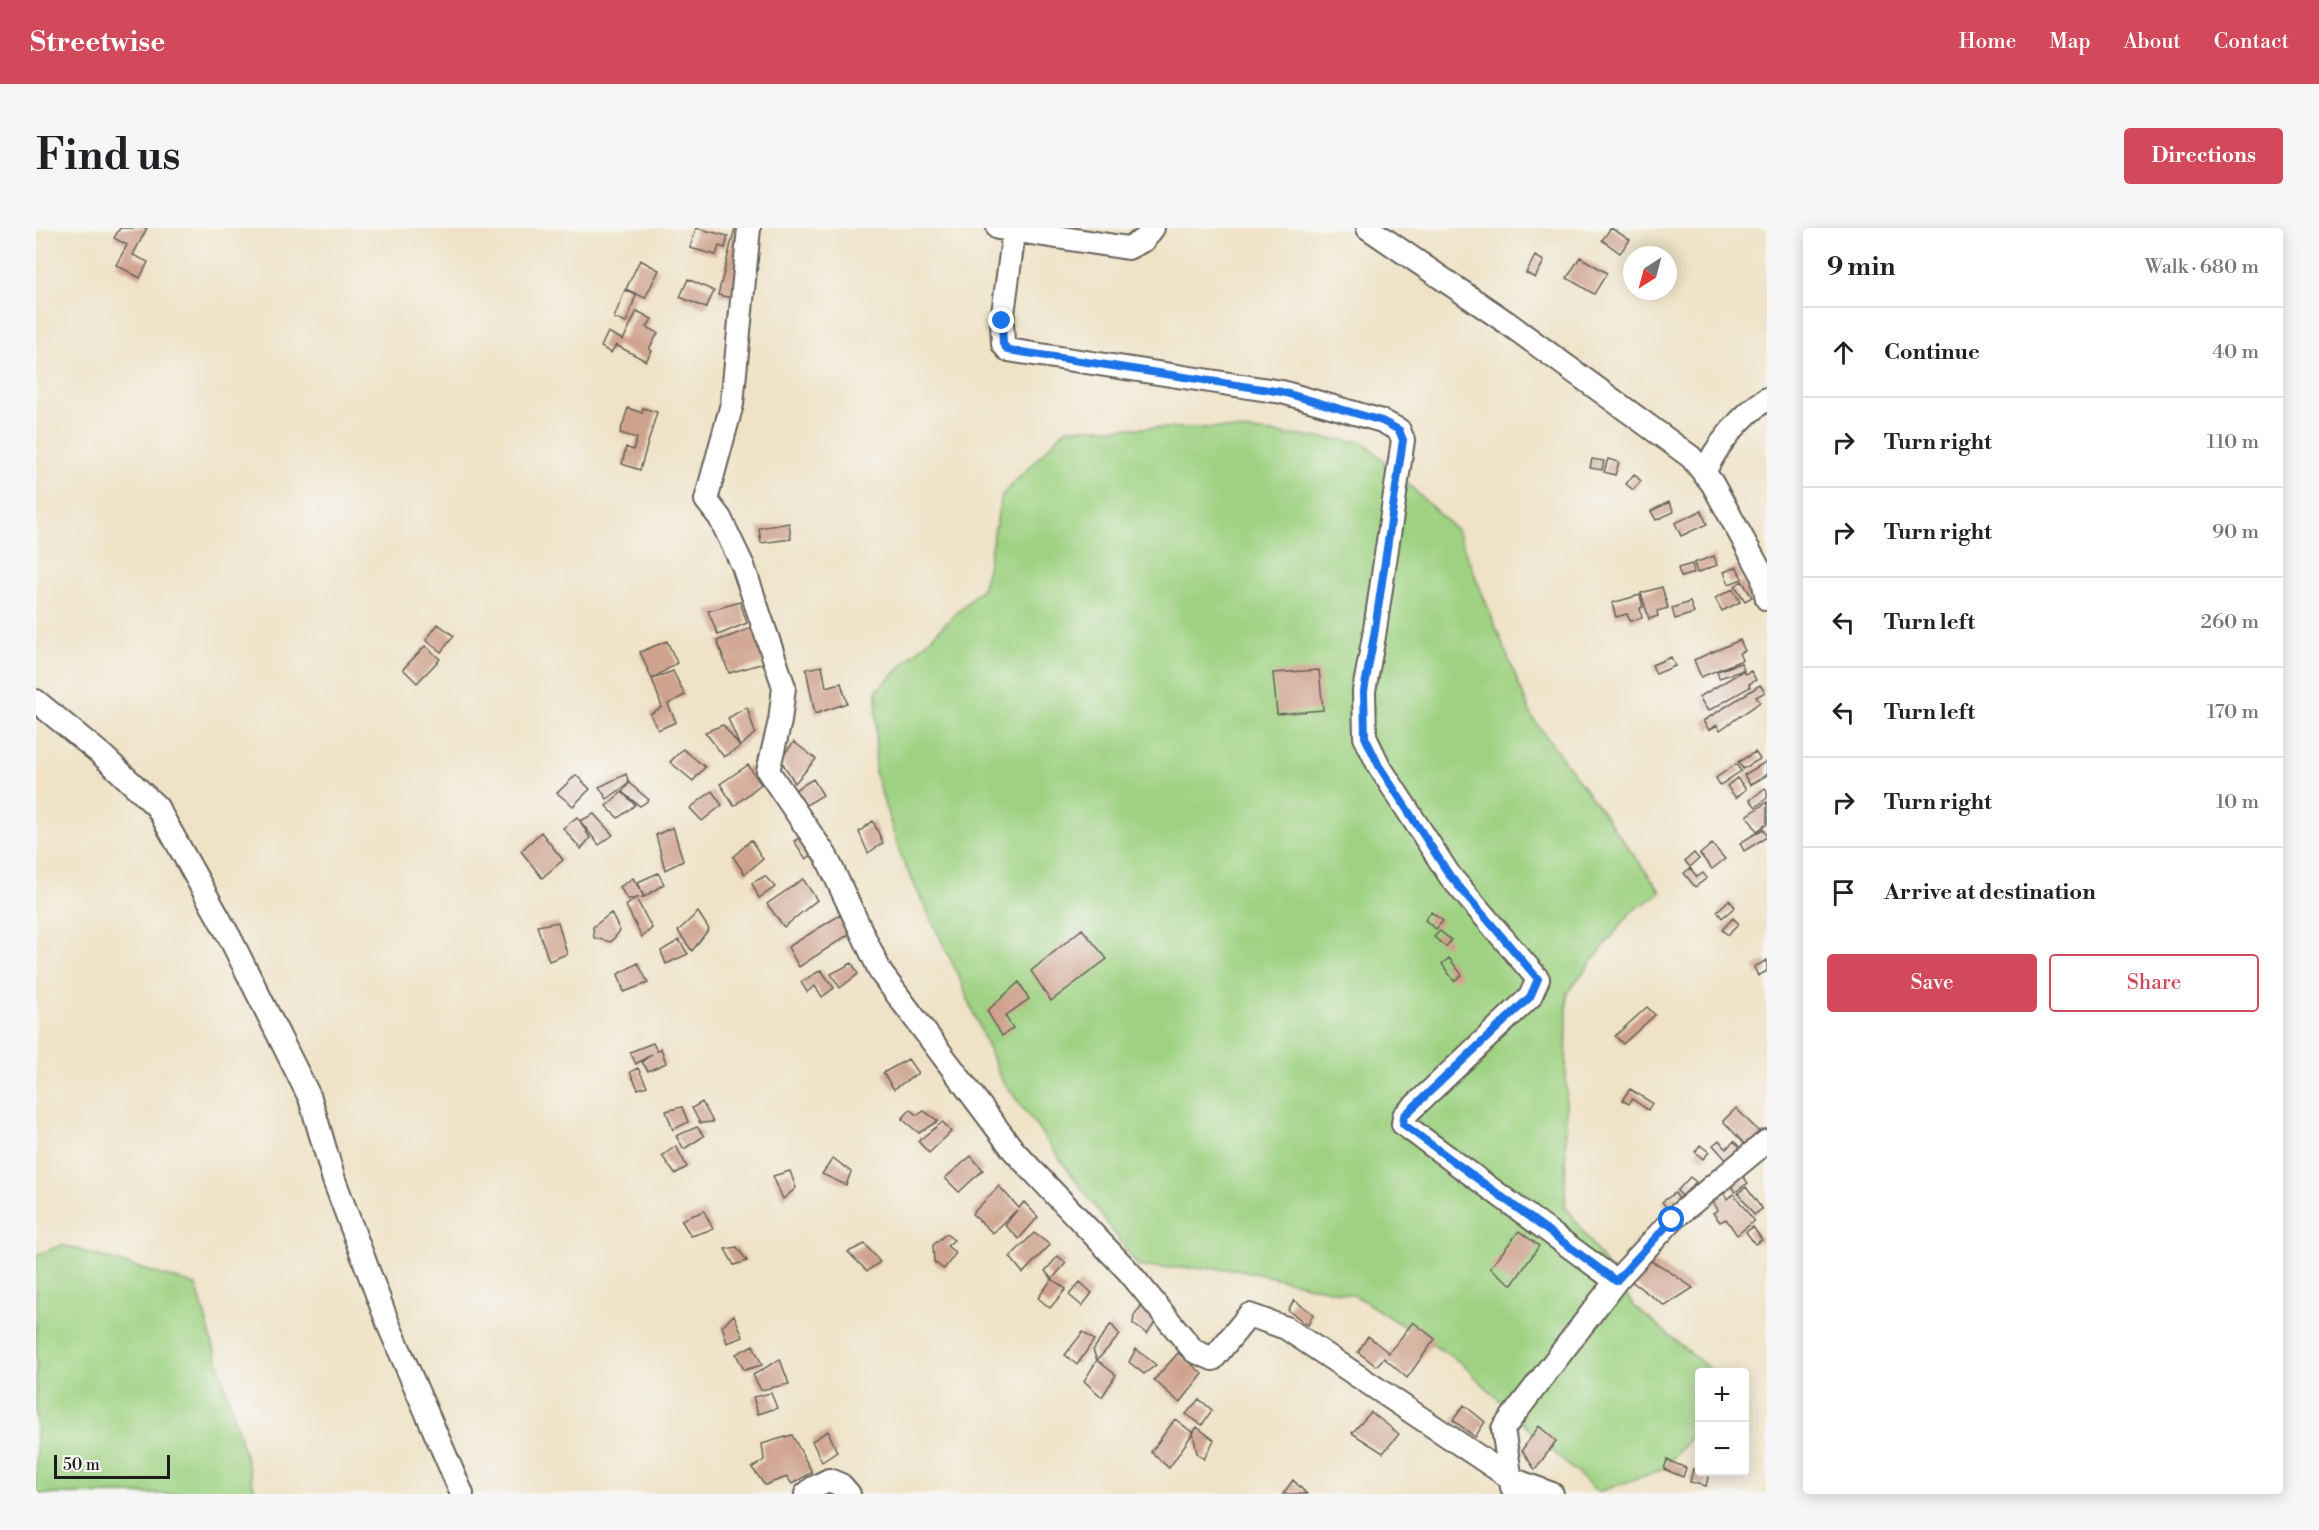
<!DOCTYPE html>
<meta charset="utf-8">
<style>
:root{--surface:#fff;--page:#f6f6f6;--text:#202124;--muted:#757577;--line:#e0e0e0;--accent:#d1495b}
body{margin:0;font-family:"Libre Bodoni",serif;background:var(--page);color:var(--text)}
.controls{position:absolute;right:18px;bottom:18px;display:grid;overflow:hidden;border-radius:6px;box-shadow:0 3px 15px #0003}
.controls button{width:54px;height:54px;display:grid;place-items:center;padding:0;border:0;border-bottom:2px solid var(--line);background:var(--surface);color:var(--text);font:30px sans-serif}
.compass{position:absolute;left:1587px;top:18px;width:54px;height:54px;border-radius:50%;background:var(--surface);box-shadow:0 3px 15px #0003;rotate:216deg}
.scale{position:absolute;left:18px;bottom:15px;width:116px;box-sizing:border-box;padding-left:6px;border:3px solid #1c1c1c;border-top:0;font-size:16px;line-height:21px;white-space:nowrap;color:#1c1c1c;-webkit-text-stroke:4px #f6f6f2;paint-order:stroke}
.stop{position:absolute;width:18px;height:18px;margin:-14px;border:4px solid #1a73e8;border-radius:50%;background:#fff}
.stop.end{background:#1a73e8;border-color:#fff;box-shadow:0 2px 6px #0008}
.list{margin:0;padding:0;list-style:none}
h2{display:flex;justify-content:space-between;align-items:center;height:78px;margin:0;padding:0 24px;font-size:26px}
h2 small{font-size:20px;font-weight:400;color:var(--muted)}
.list li{display:grid;grid-template-columns:39px 1fr auto;gap:18px;align-items:center;box-sizing:border-box;height:90px;padding:0 24px;border-top:2px solid var(--line)}
.list b{display:block;font-size:22px;white-space:nowrap}
.list em{font-size:20px;font-style:normal;color:var(--muted)}
.actions{display:flex;gap:12px;padding:18px 24px}
.actions a{flex:1;padding:14px 0;border:2px solid var(--accent);border-radius:6px;text-align:center;font-size:21px;color:var(--accent)}
.actions .main{background:var(--accent);color:#fff}
.icon{flex:none;width:33px;height:33px;fill:none;stroke:currentColor;stroke-width:2;stroke-linecap:round;stroke-linejoin:round}
.map{position:relative;flex:none;width:1731px;height:1266px;overflow:hidden;border-radius:6px}
header{display:flex;align-items:center;gap:36px;box-sizing:border-box;height:84px;padding:0 30px;background:var(--accent);color:#fff}
header strong{font-size:28px}
nav{display:flex;gap:33px;margin-inline-start:auto;font-size:21px}
.intro{display:flex;align-items:center;justify-content:space-between;box-sizing:border-box;height:144px;padding:0 36px}
h1{margin:0;font-size:42px}
.button{padding:15px 27px;border-radius:6px;background:var(--accent);color:#fff;font-size:21px;font-weight:700}
main{display:flex;gap:36px;padding:0 36px}
aside{flex:1;background:var(--surface);border-radius:6px;box-shadow:0 3px 15px #0003}
.map>svg:first-child{display:block}
.green{fill:#9ed282;stroke:#5d774f;stroke-width:1.5}
.building{fill:#cfa28e}
.lines{fill:none;stroke-linecap:round;stroke-linejoin:round}
.minor-casing{stroke:#666158;stroke-width:26}
.minor{stroke:#fff;stroke-width:22}
.route{stroke:#1a73e8;stroke-width:8}
</style>
<header>
<strong>Streetwise</strong>
<nav><a>Home</a><a>Map</a><a>About</a><a>Contact</a></nav>
</header>
<div class="intro"><h1>Find us</h1><a class="button">Directions</a></div>
<main>
<div class="map">
<svg width="1731" height="1266" viewBox="0 0 1731 1266">
<rect width="100%" height="100%" fill="#f6f6f2"/>
<filter id="ink" filterUnits="userSpaceOnUse"><feTurbulence type="fractalNoise" baseFrequency=".0167" numOctaves="2"/><feDisplacementMap in="SourceGraphic" scale="12" xChannelSelector="R" yChannelSelector="G"/><feConvolveMatrix kernelMatrix="1 2 1 2 8 2 1 2 1" color-interpolation-filters="sRGB"/></filter>
<filter id="wash" filterUnits="userSpaceOnUse"><feTurbulence type="fractalNoise" baseFrequency=".008" numOctaves="4" result="noise"/><feDisplacementMap in="SourceGraphic" scale="24" xChannelSelector="R" yChannelSelector="G"/><feGaussianBlur stdDeviation="1.35" result="paint"/><feColorMatrix in="noise" values="0 0 0 0 0 0 0 0 0 0 0 0 0 0 0 0 0 1.4 0 .05"/><feComposite in="paint" operator="in"/></filter>
<g filter="url(#wash)">
<rect width="100%" height="100%" fill="#efe2c6"/>
<path class="green" d="M1031,200H1184L1328,214L1421,303L1496,489L1625,664L1595,684L1531,765L1529,977L1598,1078L1677,1144H1664L1663,1199L1628,1241L1562,1264L1514,1221L1424,1134L1320,1068L1200,1041L1103,1039L964,849L922,747L865,629L839,545L841,462L947,359L966,267Z
M26,1017L160,1057L220,1266H0V1027Z"/>
<g id="blocks">
<path class="building" d="M84,0H111L97,27L112,34L104,50L80,37L91,17L78,10Z
M660,0L692,8L689,20L683,18L680,27L654,20Z
M699,0L713,3L696,70L682,67Z
M1575,0L1594,12L1584,25L1566,12Z
M1499,28L1508,33L1499,50L1490,45Z
M1544,29L1571,45L1558,66L1531,50Z
M604,32L623,42L609,70L590,61Z
M652,51L678,63L670,80L644,69Z
M589,62L600,67L590,95L578,90Z
M601,83L616,91L611,99L622,105L613,121L616,123L610,133L580,117L575,125L565,119L572,104L587,112Z
M592,180L606,185L607,180L621,184L604,242L586,236L590,219L597,222L601,210L584,205Z
M1556,231L1568,233L1566,242L1554,240Z
M1572,231L1583,234L1579,247L1568,244Z
M1598,246L1605,253L1597,262L1590,256Z
M1633,274L1638,284L1620,292L1615,283Z
M1665,283L1671,296L1645,308L1639,295Z
M753,295L755,311L725,315L723,300Z
M1678,328L1681,337L1661,345L1658,335Z
M1656,336L1658,345L1645,349L1642,340Z
M1701,339L1706,351L1693,356L1688,344Z
M1706,353L1716,369L1709,373L1699,358Z
M1626,359L1632,380L1621,383L1622,388L1613,391L1605,365Z
M1697,361L1704,374L1686,383L1679,370Z
M1604,367L1607,379L1604,380L1606,390L1594,393L1591,386L1580,389L1576,375Z
M704,374L711,395L682,407L672,383Z
M1654,374L1658,385L1639,391L1636,380Z
M402,396L418,408L405,424L390,412Z
M718,399L728,435L693,445L681,413Z
M1704,412L1709,423L1703,425L1706,432L1665,449L1658,432Z
M631,413L641,435L616,451L604,424Z
M389,418L404,431L381,455L367,441Z
M1635,429L1639,438L1620,446L1616,437Z
M1705,435L1708,442L1683,450L1681,443Z
M786,438L790,459L805,455L811,475L779,486L770,441Z
M1283,442L1287,482L1241,486L1237,445Z
M637,443L649,467L632,476L640,494L622,502L614,486L626,479L616,451Z
M1707,443L1709,446L1715,443L1720,452L1713,456L1714,459L1672,483L1663,469Z
M1724,457L1729,464L1720,469L1724,474L1684,502L1681,497L1673,502L1667,493Z
M711,479L719,505L704,519L688,529L669,504L687,497L704,519L692,490Z
M758,514L780,531L759,555L744,531Z
M647,521L669,539L657,553L634,534Z
M1719,524L1724,531L1707,541L1702,534Z
M1731,533V547L1714,557L1708,547Z
M1700,536L1705,543L1684,557L1680,550Z
M712,537L725,556L698,578L684,556Z
M590,546L593,555L571,571L563,559Z
M540,547L554,561L537,578L521,565Z
M1701,550L1710,561L1700,570L1691,558Z
M777,551L787,567L767,579L757,563Z
M593,555L613,572L604,578L586,564Z
M1729,560L1731,563V570L1720,579L1714,572Z
M676,563L686,577L666,593L654,580Z
M586,564L599,577L582,590L570,578Z
M1731,574V596L1721,603L1711,588Z
M558,586L577,607L563,617L544,593L554,610L545,621L527,600L541,589L544,593Z
M837,593L847,615L832,625L823,604Z
M637,599L647,633L629,642L620,607Z
M1727,601L1731,609L1708,623L1704,615Z
M505,604L527,632L506,650L485,623Z
M770,606L782,623L770,631L758,613Z
M715,612L727,631L709,646L697,629Z
M1676,616L1689,631L1676,641L1664,626Z
M1658,625L1663,631L1654,639L1649,633Z
M1654,640L1661,649L1667,645L1671,650L1659,659L1648,645Z
M622,645L628,656L608,669L602,654Z
M729,648L739,659L723,670L716,655Z
M597,650L608,669L600,670L616,700L606,709L590,678L598,671H591L584,659Z
M767,651L781,672L748,699L731,676Z
M1693,672L1699,679L1686,690L1681,683Z
M662,684L673,701L656,723L642,703Z
M1395,684L1407,693L1400,701L1389,692Z
M575,685L584,703L575,714L558,710L557,699Z
M804,687L815,705L763,739L752,719Z
M1697,690L1703,696L1692,707L1686,702Z
M522,694L531,726L513,733L501,698Z
M1046,701L1071,731L1015,773L995,743Z
M1404,703L1415,712L1410,719L1398,709Z
M643,712L652,726L630,736L625,723Z
M1413,730L1426,747L1418,753L1406,736Z
M1731,732V743L1722,748L1718,739Z
M602,735L612,755L588,764L582,746Z
M816,735L822,746L804,760L795,746Z
M785,742L798,760L786,769L779,758L771,764L765,754Z
M983,754L993,771L969,788L977,800L966,808L951,783Z
M1611,779L1619,787L1587,816L1579,808Z
M617,815L621,823L625,820L630,835L612,843L606,834L616,826L600,836L594,824Z
M872,831L882,845L858,861L847,845Z
M602,840L611,858L602,861L594,844Z
M1594,861L1616,875L1612,882L1596,871L1593,876L1586,872Z
M666,874L677,894L664,895L656,880Z
M646,879L652,894L637,902L630,883Z
M1700,880L1728,909L1714,922L1687,893Z
M874,882L881,887L888,883L902,893L883,905L866,891Z
M907,894L915,904L893,925L882,913Z
M661,899L668,908L648,921L640,908Z
M1683,912L1690,921L1698,913L1706,922L1692,934L1677,917Z
M1664,917L1673,924L1667,931L1659,924Z
M640,918L651,939L639,946L626,928Z
M935,928L947,942L923,964L909,950Z
M797,930L815,944L810,957L786,946Z
M754,943L760,960L747,971L737,948Z
M1706,947L1712,955L1699,964L1694,956Z
M1654,949L1660,954L1646,968L1641,963Z
M963,958L983,980L988,974L1002,989L983,1011L969,997L981,982L957,1005L936,986Z
M1710,959L1726,981L1718,987L1702,965Z
M1639,965L1643,971L1631,980L1626,974Z
M1688,965L1691,971L1698,966L1718,993L1701,1007L1690,991L1684,994L1677,985L1682,982L1676,972Z
M668,983L677,1001L655,1008L645,992Z
M1717,999L1726,1012L1719,1016L1710,1004Z
M1483,1003L1503,1018L1476,1057L1454,1040Z
M998,1005L1014,1017L987,1045L974,1029Z
M910,1006L918,1012L911,1018L920,1025L908,1041L898,1034L897,1017Z
M829,1016L844,1034L831,1043L812,1024Z
M701,1019L711,1033L698,1037L689,1021Z
M1022,1028L1030,1035L1016,1051L1009,1043Z
M1608,1030L1625,1038L1657,1060L1629,1078L1591,1050Z
M1016,1051L1030,1061L1014,1080L1002,1070Z
M1044,1054L1056,1065L1046,1078L1033,1067Z
M1258,1072L1277,1086L1272,1097L1252,1082Z
M1107,1076L1123,1088L1111,1106L1097,1096L1098,1087Z
M698,1087L707,1109L691,1115L686,1098Z
M1377,1094L1399,1111L1371,1150L1348,1130L1340,1138L1322,1124L1332,1108L1353,1125Z
M1075,1096L1084,1107L1061,1132L1057,1122Z
M1047,1104L1058,1112L1041,1137L1029,1127Z
M717,1117L726,1137L708,1142L700,1126Z
M1100,1121L1120,1137L1108,1146L1093,1134Z
M1142,1125L1167,1146L1144,1175L1118,1152Z
M744,1131L753,1156L725,1162L717,1147Z
M1061,1132L1080,1147L1066,1169L1048,1153Z
M735,1165L741,1180L722,1186L717,1169Z
M1163,1171L1176,1182L1166,1197L1150,1186Z
M1428,1177L1449,1194L1439,1209L1417,1192Z
M1335,1184L1363,1206L1347,1225L1316,1205Z
M1139,1191L1157,1205L1133,1240L1115,1224Z
M1503,1198L1520,1213L1499,1242L1486,1222Z
M1161,1199L1178,1212L1168,1231L1161,1225L1157,1205Z
M792,1203L801,1224L786,1234L776,1213Z
M756,1207L776,1244L756,1256L751,1249L729,1257L716,1240L728,1232L726,1216Z
M1631,1232L1650,1240L1647,1249L1628,1241Z
M1657,1241L1673,1245L1670,1258L1654,1254Z
M1257,1252L1271,1266H1247Z"/>
</g>
</g>
<g filter="url(#ink)">
<use href="#blocks" fill-opacity="0" stroke="#666158" stroke-width="1.5"/>
<g class="lines">
<defs>
<path id="minor" d="M713,0L696,176L670,272L684,290L707,338L748,459L744,493L732,543L790,628L845,745L978,923L1093,1044L1158,1123L1177,1131L1213,1087L1250,1100L1476,1251L1516,1266
M962,0L1092,20L1108,12L1117,0
M1332,0L1470,94L1655,229L1676,255L1726,346L1731,371
M978,3L966,93L967,116L972,122L1246,164L1346,193L1363,202L1367,212L1338,408L1328,463L1329,509L1343,538L1414,648L1502,751L1494,769L1368,888L1367,896L1580,1053
M1668,246C1678,220 1707,185 1731,171
M0,473L66,527L121,579L194,710L274,870L298,952L353,1098L426,1266
M1476,1259L1467,1201L1580,1053L1636,992L1731,913
M770,1266L777,1260L793,1252L805,1257L813,1266"/>
</defs>
<use href="#minor" class="minor-casing"/>
<use href="#minor" class="minor"/>
</g>
</g>
<g class="lines" filter="url(#ink)">
<path class="route" d="M966,93L967,116L972,122L1246,164L1346,193L1363,202L1367,212L1338,408L1328,463L1329,509L1343,538L1414,648L1502,751L1494,769L1368,888L1367,896L1580,1053L1636,992"/>
</g>
</svg>
<div class="controls">
<button>+</button>
<button>−</button>
</div>
<svg class="compass" viewBox="-18 -18 36 36"><path d="M0-13l5 13h-10z" fill="#e53935"/><path d="M0 13l5-13h-10z" fill="#757577"/></svg>
<div class="scale">50 m</div>
<div class="stop" style="left:1636px;top:992px"></div>
<div class="stop end" style="left:966px;top:93px"></div>
</div>
<aside>
<h2>9 min<small>Walk · 680 m</small></h2>
<ul class="list">
<li><svg class="icon" aria-label="ahead" viewBox="0 0 24 24"><path d="M12 20V5M6 11l6-6 6 6"/></svg><div><b>Continue</b></div><em>40 m</em></li>
<li><svg class="icon" aria-label="right" viewBox="0 0 24 24"><path d="M7 20v-9h11M14 6l5 5-5 5"/></svg><div><b>Turn right</b></div><em>110 m</em></li>
<li><svg class="icon" aria-label="right" viewBox="0 0 24 24"><path d="M7 20v-9h11M14 6l5 5-5 5"/></svg><div><b>Turn right</b></div><em>90 m</em></li>
<li><svg class="icon" aria-label="left" viewBox="0 0 24 24"><path d="M17 20v-9H6M10 6l-5 5 5 5"/></svg><div><b>Turn left</b></div><em>260 m</em></li>
<li><svg class="icon" aria-label="left" viewBox="0 0 24 24"><path d="M17 20v-9H6M10 6l-5 5 5 5"/></svg><div><b>Turn left</b></div><em>170 m</em></li>
<li><svg class="icon" aria-label="right" viewBox="0 0 24 24"><path d="M7 20v-9h11M14 6l5 5-5 5"/></svg><div><b>Turn right</b></div><em>10 m</em></li>
<li><svg class="icon" aria-label="arrive" viewBox="0 0 24 24"><path d="M6 21V4h12l-3 4 3 4H6"/></svg><div><b>Arrive at destination</b></div></li>
</ul>
<div class="actions"><a class="main">Save</a><a>Share</a></div>
</aside>
</main>
